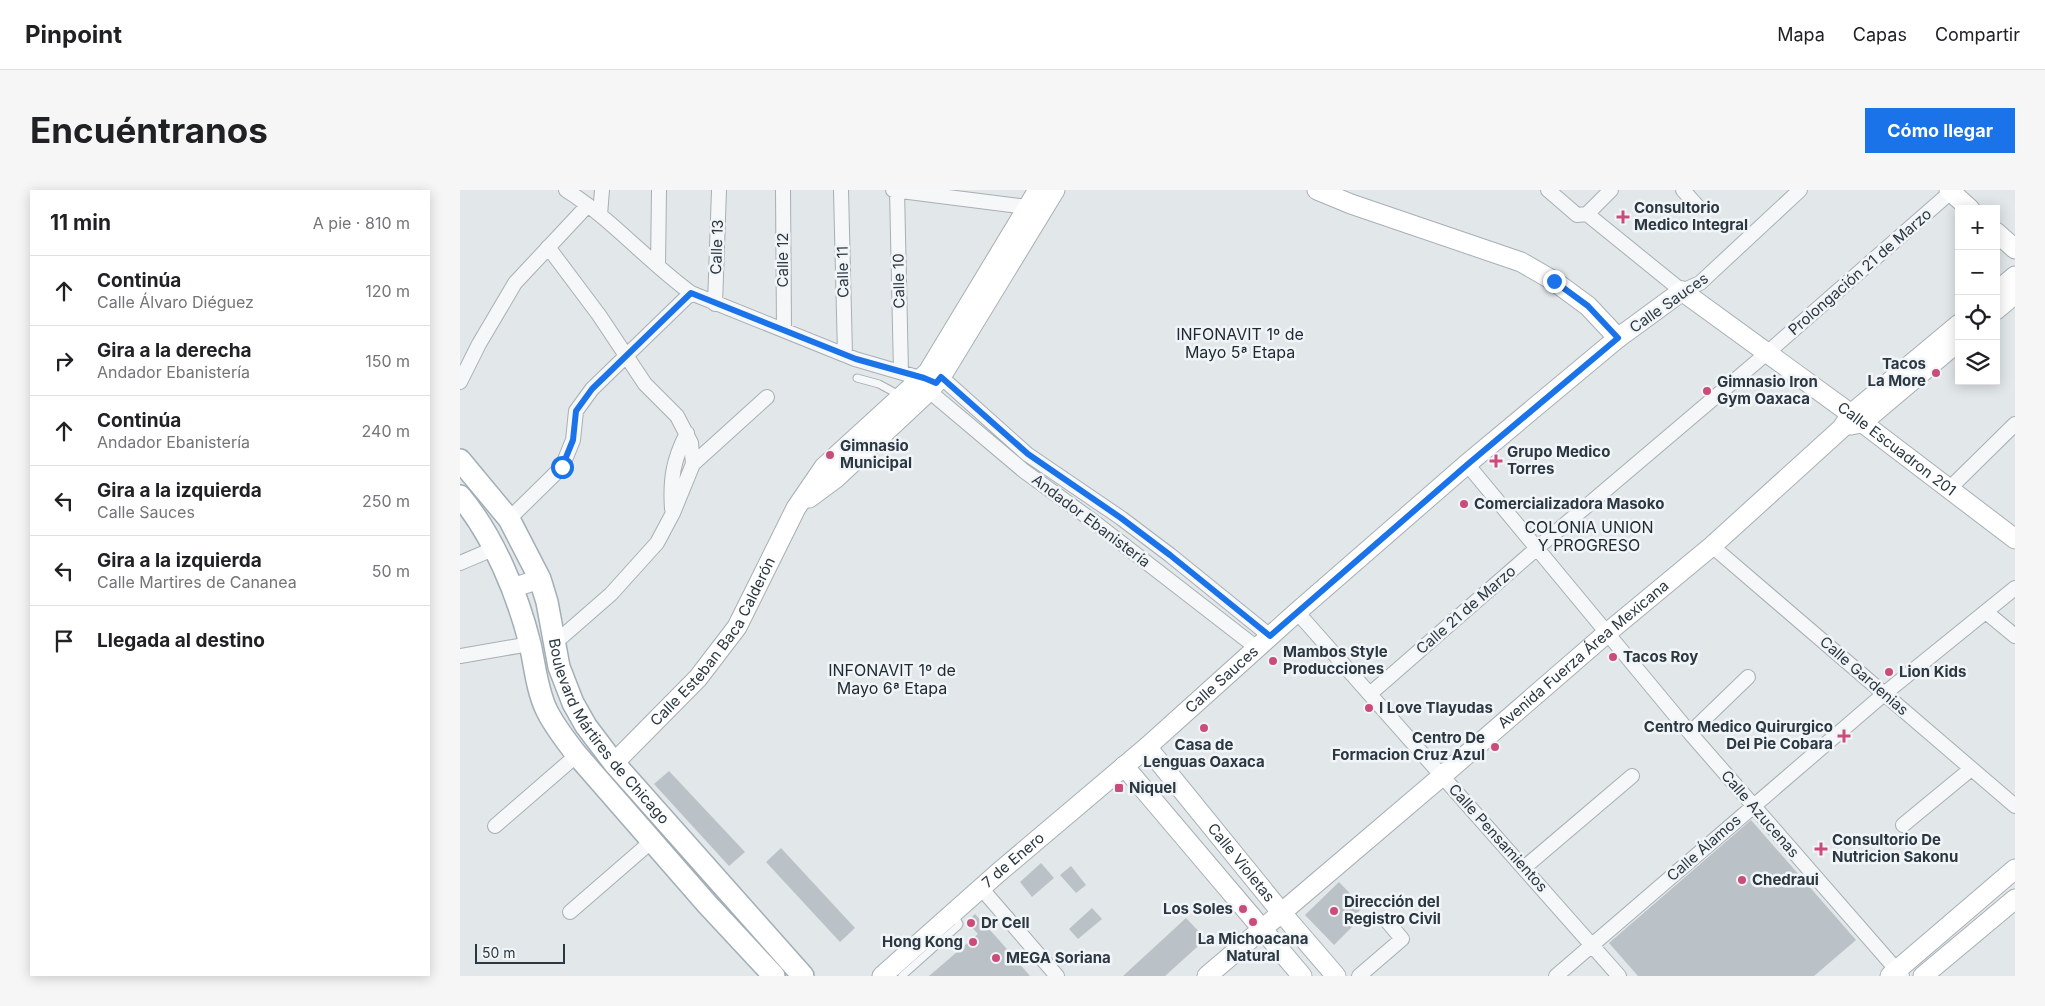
<!DOCTYPE html>
<html lang="es">
<meta charset="utf-8">
<style>
:root{--surface:#fff;--page:#f6f6f6;--text:#202124;--muted:#757577;--line:#e0e0e0;--accent:#1a73e8}
body{margin:0;font-family:Inter,sans-serif;background:var(--page);color:var(--text)}
.controls{position:absolute;right:15px;top:15px;display:grid;overflow:hidden;border-radius:0px;box-shadow:0 2px 12px #0003}
.controls button{width:45px;height:45px;display:grid;place-items:center;padding:0;border:0;border-bottom:1px solid var(--line);background:var(--surface);color:var(--text);font:25px sans-serif}
.scale{position:absolute;left:15px;bottom:12px;width:90px;box-sizing:border-box;padding-left:5px;border:2px solid #2b3842;border-top:0;font-size:14px;line-height:18px;white-space:nowrap;color:#2b3842;-webkit-text-stroke:4px #f2f5f8;paint-order:stroke}
.stop{position:absolute;width:15px;height:15px;margin:-11px;border:4px solid #1a73e8;border-radius:50%;background:#fff}
.stop.end{background:#1a73e8;border-color:#fff;box-shadow:0 1px 5px #0008}
.list{margin:0;padding:0;list-style:none}
h2{display:flex;justify-content:space-between;align-items:center;height:65px;margin:0;padding:0 20px;font-size:21px}
h2 small{font-size:16px;font-weight:400;color:var(--muted)}
.list li{display:grid;grid-template-columns:32px 1fr auto;gap:15px;align-items:center;box-sizing:border-box;height:70px;padding:0 20px;border-top:1px solid var(--line)}
.list b{display:block;font-size:19px;white-space:nowrap}
.list p{margin:0;font-size:16px;white-space:nowrap;color:var(--muted)}
.list em{font-size:16px;font-style:normal;color:var(--muted)}
.icon{flex:none;width:28px;height:28px;fill:none;stroke:currentColor;stroke-width:2;stroke-linecap:round;stroke-linejoin:round}
.map{position:relative;flex:none;width:1555px;height:786px;overflow:hidden;border-radius:0px}
header{display:flex;align-items:center;gap:30px;box-sizing:border-box;height:70px;padding:0 25px;background:var(--surface);border-bottom:1px solid var(--line)}
header strong{font-size:24px}
nav{display:flex;gap:28px;margin-inline-start:auto;font-size:18px}
.intro{display:flex;align-items:center;justify-content:space-between;box-sizing:border-box;height:120px;padding:0 30px}
h1{margin:0;font-size:35px}
.button{padding:12px 22px;border-radius:0px;background:var(--accent);color:#fff;font-size:18px;font-weight:700}
main{display:flex;gap:30px;padding:0 30px}
aside{flex:1;background:var(--surface);border-radius:0px;box-shadow:0 2px 12px #0003}
.map>svg:first-child{display:block}
.building{fill:#bac1c7}
.lines{fill:none;stroke-linecap:round;stroke-linejoin:round}
.lane-casing{stroke:#a7afb4;stroke-width:9}
.street-casing{stroke:#a7afb4;stroke-width:16}
.secondary-casing{stroke:#a7afb4;stroke-width:21}
.primary-casing{stroke:#a2aeb6;stroke-width:24}
.lane{stroke:#f5f7f9;stroke-width:7}
.street{stroke:#f5f7f9;stroke-width:14}
.secondary{stroke:#fff;stroke-width:19}
.primary{stroke:#fff;stroke-width:21}
.route{stroke:#1a73e8;stroke-width:6}
.poi-dot{fill:#ca4d79;stroke:#f2f5f8;stroke-width:2}
.labels{text-anchor:middle;stroke-width:5;stroke-linejoin:round;paint-order:stroke}
.poi-label{font-size:15px;font-weight:bold;fill:#2b3842;stroke:#f2f5f8;text-anchor:start}
.street-label{font-size:15px;fill:#2b3842;stroke:#f2f5f8}
.neighbourhood-label{font-size:16px;fill:#1d2933;stroke:#f2f5f8}
</style>
<header>
<strong>Pinpoint</strong>
<nav><a>Mapa</a><a>Capas</a><a>Compartir</a></nav>
</header>
<div class="intro"><h1>Encuéntranos</h1><a class="button">Cómo llegar</a></div>
<main>
<aside>
<h2>11 min<small>A pie · 810 m</small></h2>
<ul class="list">
<li><svg class="icon" aria-label="ahead" viewBox="0 0 24 24"><path d="M12 20V5M6 11l6-6 6 6"/></svg><div><b>Continúa</b><p>Calle Álvaro Diéguez</p></div><em>120 m</em></li>
<li><svg class="icon" aria-label="right" viewBox="0 0 24 24"><path d="M7 20v-9h11M14 6l5 5-5 5"/></svg><div><b>Gira a la derecha</b><p>Andador Ebanistería</p></div><em>150 m</em></li>
<li><svg class="icon" aria-label="ahead" viewBox="0 0 24 24"><path d="M12 20V5M6 11l6-6 6 6"/></svg><div><b>Continúa</b><p>Andador Ebanistería</p></div><em>240 m</em></li>
<li><svg class="icon" aria-label="left" viewBox="0 0 24 24"><path d="M17 20v-9H6M10 6l-5 5 5 5"/></svg><div><b>Gira a la izquierda</b><p>Calle Sauces</p></div><em>250 m</em></li>
<li><svg class="icon" aria-label="left" viewBox="0 0 24 24"><path d="M17 20v-9H6M10 6l-5 5 5 5"/></svg><div><b>Gira a la izquierda</b><p>Calle Martires de Cananea</p></div><em>50 m</em></li>
<li><svg class="icon" aria-label="arrive" viewBox="0 0 24 24"><path d="M6 21V4h12l-3 4 3 4H6"/></svg><div><b>Llegada al destino</b></div></li>
</ul>
</aside>
<div class="map">
<svg width="1555" height="786" viewBox="0 0 1555 786">
<rect width="100%" height="100%" fill="#e2e7ea"/>
<path class="building" d="M209,581L285,662L269,676L194,594Z
M1291,630L1396,750L1354,786H1178L1149,753Z
M321,658L395,738L380,752L306,672Z
M581,673L594,688L572,707L560,692Z
M611,676L626,695L616,703L600,685Z
M879,692L903,717L894,726L898,731L874,755L845,725Z
M632,718L642,729L618,749L609,739Z
M515,724L539,750L570,786H469L518,744L507,732Z
M726,728L746,749L705,786H663Z"/>
<g class="lines">
<defs>
<path id="lane" d="M397,188L419,194L441,206
M442,786L498,736L499,734L494,725"/>
<path id="street" d="M106,0C152,29 187,71 231,103L395,169L467,190
M323,0L324,140
M381,0L385,165
M433,0L575,18
M437,0L441,182
M1088,0L1117,25L1127,24
M1223,0L1238,17
M1127,24L1222,101L1240,93L1340,0
M1127,24L1151,0
M140,25L142,0
M88,57L139,125L185,194L217,226L231,253L233,274
M198,76L199,0
M255,114L259,0
M481,187L567,264L661,328L710,365L810,446
M0,192L19,154L55,93L128,15
M469,201L564,281L633,331L797,458
M1007,274L1230,543L1442,786
M1489,299L1555,234
M212,319C210,290 213,270 227,243
M49,329L102,277L113,250L116,221L132,199L231,103
M1252,356L1555,616
M0,373L33,359
M837,422L1159,786
M1526,422L1555,446
M96,452L151,404L197,353L213,323L233,274L307,207
M0,466L70,454
M911,503L1076,359L1307,163L1493,0
M1230,543L1288,487
M1443,635L1511,579
M35,636L117,565
M1065,677L1172,586
M521,698L597,786
M110,722L192,651
M899,786L942,749L927,731
M1096,786L1424,504L1555,398"/>
<g id="secondary">
<path d="M857,0L891,14L1061,72L1094,91L1128,116L1158,148"/>
<path d="M1489,0L1510,19"/>
<path d="M1536,42L1555,59"/>
<path d="M1536,102L1555,86"/>
<path d="M1536,120L1555,104"/>
<path d="M1391,235L1402,233L1499,151"/>
<path d="M349,308L376,288L469,201L481,187L595,0"/>
<path d="M52,398L80,389"/>
<path id="s1" d="M687,557L821,722L876,786"/>
<path id="s2" d="M154,573L238,488L277,437L336,318L364,277L468,182L578,0"/>
<path d="M664,576L842,786"/>
<path id="s3" d="M422,786L538,683L687,557L837,422L1007,274L1158,148L1222,101L1391,224L1555,349"/>
<path id="s4" d="M747,786L982,586L1147,443L1252,356L1382,238L1391,224L1499,134"/>
<path d="M1430,786L1555,679"/>
<path d="M1463,786L1555,709"/>
</g>
<g id="primary">
<path id="s5" d="M0,270L49,329L80,389L87,412L99,477L113,513L126,536L154,573L343,786"/>
<path d="M0,306C33,345 58,405 70,454C75,476 77,501 87,521C95,537 106,551 117,565L247,714L314,786"/>
</g>
</defs>
<use href="#lane" class="lane-casing"/>
<use href="#street" class="street-casing"/>
<use href="#secondary" class="secondary-casing"/>
<use href="#primary" class="primary-casing"/>
<use href="#lane" class="lane"/>
<use href="#street" class="street"/>
<use href="#secondary" class="secondary"/>
<use href="#primary" class="primary"/>
</g>
<g class="lines">
<path class="route" d="M102,277L113,250L116,221L132,199L231,103L396,169L464,188L476,193L481,187L568,264L661,328L710,365L810,446L1008,274L1158,148L1128,116L1094,91"/>
</g>
<g class="poi-dot">
<path d="M1160.5 19.5h5v5h5v5h-5v5h-5v-5h-5v-5h5z"/>
<circle cx="1476" cy="183" r="5"/>
<circle cx="1247" cy="201" r="5"/>
<circle cx="370" cy="265" r="5"/>
<path d="M1033.5 263.5h5v5h5v5h-5v5h-5v-5h-5v-5h5z"/>
<circle cx="1004" cy="314" r="5"/>
<circle cx="1153" cy="467" r="5"/>
<circle cx="813" cy="471" r="5"/>
<circle cx="1429" cy="482" r="5"/>
<circle cx="909" cy="518" r="5"/>
<circle cx="744" cy="538" r="5"/>
<path d="M1381.5 538.5h5v5h5v5h-5v5h-5v-5h-5v-5h5z"/>
<circle cx="1035" cy="557" r="5"/>
<rect x="654" y="593" width="10" height="10" rx="2.5"/>
<path d="M1358.5 651.5h5v5h5v5h-5v5h-5v-5h-5v-5h5z"/>
<circle cx="1282" cy="690" r="5"/>
<circle cx="783" cy="719" r="5"/>
<circle cx="874" cy="721" r="5"/>
<circle cx="793" cy="732" r="5"/>
<circle cx="511" cy="733" r="5"/>
<circle cx="513" cy="752" r="5"/>
<circle cx="536" cy="768" r="5"/>
</g>
<g class="labels">
<g class="poi-label">
<text x="1174" y="23">Consultorio<tspan x="1174" dy="17">Medico Integral</tspan></text>
<text x="1466" y="179" text-anchor="end">Tacos<tspan x="1466" dy="17">La More</tspan></text>
<text x="1257" y="197">Gimnasio Iron<tspan x="1257" dy="17">Gym Oaxaca</tspan></text>
<text x="380" y="261">Gimnasio<tspan x="380" dy="17">Municipal</tspan></text>
<text x="1047" y="267">Grupo Medico<tspan x="1047" dy="17">Torres</tspan></text>
<text x="1014" y="319">Comercializadora Masoko</text>
<text x="823" y="467">Mambos Style<tspan x="823" dy="17">Producciones</tspan></text>
<text x="1163" y="472">Tacos Roy</text>
<text x="1439" y="487">Lion Kids</text>
<text x="919" y="523">I Love Tlayudas</text>
<text x="1373" y="542" text-anchor="end">Centro Medico Quirurgico<tspan x="1373" dy="17">Del Pie Cobara</tspan></text>
<text x="1025" y="553" text-anchor="end">Centro De<tspan x="1025" dy="17">Formacion Cruz Azul</tspan></text>
<text x="744" y="560" text-anchor="middle">Casa de<tspan x="744" dy="17">Lenguas Oaxaca</tspan></text>
<text x="669" y="603">Niquel</text>
<text x="1372" y="655">Consultorio De<tspan x="1372" dy="17">Nutricion Sakonu</tspan></text>
<text x="1292" y="695">Chedraui</text>
<text x="884" y="717">Dirección del<tspan x="884" dy="17">Registro Civil</tspan></text>
<text x="773" y="724" text-anchor="end">Los Soles</text>
<text x="521" y="738">Dr Cell</text>
<text x="793" y="754" text-anchor="middle">La Michoacana<tspan x="793" dy="17">Natural</tspan></text>
<text x="503" y="757" text-anchor="end">Hong Kong</text>
<text x="546" y="773">MEGA Soriana</text>
</g>
<g class="street-label">
<text transform="translate(257 57) rotate(-88)" y="5">Calle 13</text>
<text transform="translate(323 70) rotate(-90)" y="5">Calle 12</text>
<text transform="translate(383 82) rotate(-91)" y="5">Calle 11</text>
<text transform="translate(1400 82) rotate(-41)" y="5">Prolongación 21 de Marzo</text>
<text transform="translate(439 91) rotate(-91)" y="5">Calle 10</text>
<text transform="translate(1209 113) rotate(-35)" y="5">Calle Sauces</text>
<text dy="5" stroke="none"><textPath href="#s3" startOffset="1320">Calle Escuadron 201</textPath></text>
<text transform="translate(631 331) rotate(37)" y="5">Andador Ebanistería</text>
<text transform="translate(1006 420) rotate(-41)" y="5">Calle 21 de Marzo</text>
<text dy="5" stroke="none"><textPath href="#s2" startOffset="158">Calle Esteban Baca Calderón</textPath></text>
<text dy="5" stroke="none"><textPath href="#s4" startOffset="495">Avenida Fuerza Área Mexicana</textPath></text>
<text transform="translate(1404 486) rotate(41)" y="5">Calle Gardenias</text>
<text dy="5" stroke="none"><textPath href="#s3" startOffset="451">Calle Sauces</textPath></text>
<text dy="5" stroke="none"><textPath href="#s5" startOffset="315">Boulevard Mártires de Chicago</textPath></text>
<text transform="translate(1300 624) rotate(49)" y="5">Calle Azucenas</text>
<text transform="translate(1038 648) rotate(48)" y="5">Calle Pensamientos</text>
<text transform="translate(1244 658) rotate(-41)" y="5">Calle Álamos</text>
<text dy="5" stroke="none"><textPath href="#s3" startOffset="175">7 de Enero</textPath></text>
<text dy="5" stroke="none"><textPath href="#s1" startOffset="149">Calle Violetas</textPath></text>
</g>
<g class="neighbourhood-label">
<text x="780" y="150">INFONAVIT 1º de<tspan x="780" dy="18">Mayo 5ª Etapa</tspan></text>
<text x="1129" y="343">COLONIA UNION<tspan x="1129" dy="18">Y PROGRESO</tspan></text>
<text x="432" y="486">INFONAVIT 1º de<tspan x="432" dy="18">Mayo 6ª Etapa</tspan></text>
</g>
</g>
</svg>
<div class="controls">
<button>+</button>
<button>−</button>
<button><svg class="icon" aria-label="locate" viewBox="0 0 24 24"><circle cx="12" cy="12" r="6"/><path d="M12 2v4M12 18v4M2 12h4M18 12h4"/></svg></button>
<button><svg class="icon" aria-label="layers" viewBox="0 0 24 24"><path d="M12 4l9 5-9 5-9-5zM3 14l9 5 9-5"/></svg></button>
</div>
<div class="scale">50 m</div>
<div class="stop" style="left:102px;top:277px"></div>
<div class="stop end" style="left:1094px;top:91px"></div>
</div>
</main>
